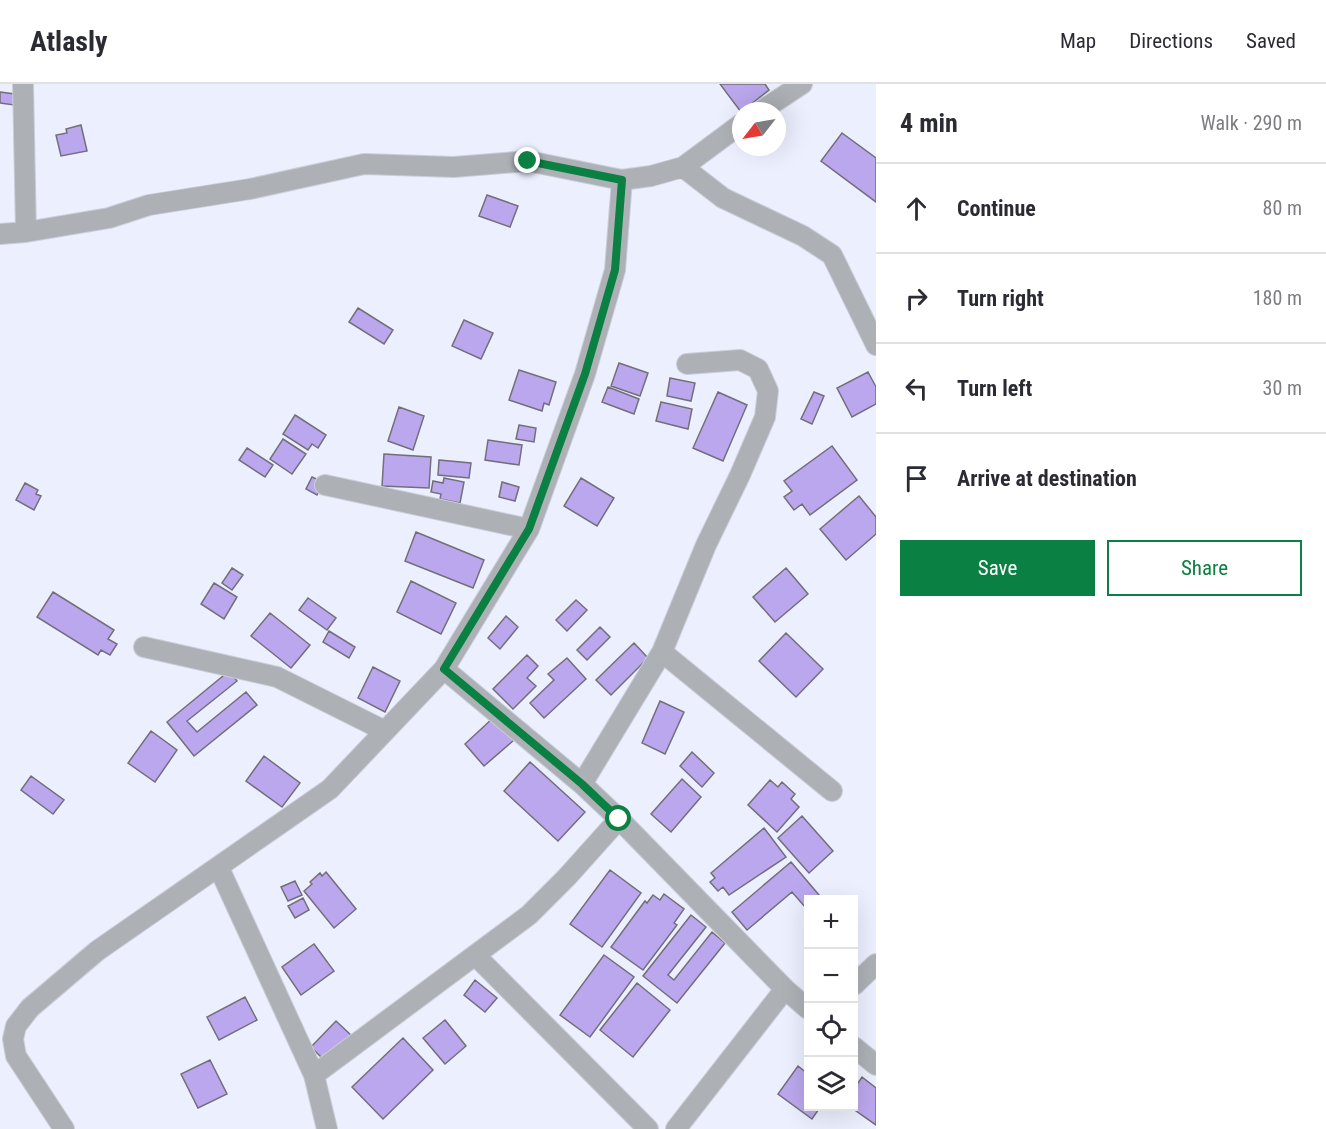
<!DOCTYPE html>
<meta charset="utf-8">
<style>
:root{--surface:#fff;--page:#f2f2f3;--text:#2b2b33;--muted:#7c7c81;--line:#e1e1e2;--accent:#0b8043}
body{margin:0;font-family:"Roboto Condensed",sans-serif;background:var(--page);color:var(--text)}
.controls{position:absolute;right:18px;bottom:18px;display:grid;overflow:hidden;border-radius:0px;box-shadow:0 6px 24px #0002}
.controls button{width:54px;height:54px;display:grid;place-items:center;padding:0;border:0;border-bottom:2px solid var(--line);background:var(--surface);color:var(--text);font:30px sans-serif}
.compass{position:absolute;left:732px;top:18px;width:54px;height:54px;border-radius:50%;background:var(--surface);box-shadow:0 6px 24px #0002;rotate:239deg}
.stop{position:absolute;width:18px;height:18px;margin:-14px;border:4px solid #0b8043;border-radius:50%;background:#fff}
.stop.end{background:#0b8043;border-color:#fff;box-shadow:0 2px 6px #0008}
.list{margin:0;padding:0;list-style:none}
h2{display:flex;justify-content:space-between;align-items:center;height:78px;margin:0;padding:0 24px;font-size:26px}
h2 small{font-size:20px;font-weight:400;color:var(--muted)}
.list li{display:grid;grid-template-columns:39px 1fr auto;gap:18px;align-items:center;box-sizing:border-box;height:90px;padding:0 24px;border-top:2px solid var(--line)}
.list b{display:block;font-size:22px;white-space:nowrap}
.list em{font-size:20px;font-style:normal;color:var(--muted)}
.actions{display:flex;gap:12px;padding:18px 24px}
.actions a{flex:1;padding:14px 0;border:2px solid var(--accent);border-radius:0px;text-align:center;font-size:21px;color:var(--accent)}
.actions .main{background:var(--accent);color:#fff}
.icon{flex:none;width:33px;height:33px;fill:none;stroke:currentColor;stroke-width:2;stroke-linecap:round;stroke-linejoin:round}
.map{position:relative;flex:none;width:876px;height:1045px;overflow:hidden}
header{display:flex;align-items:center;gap:36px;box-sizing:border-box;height:84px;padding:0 30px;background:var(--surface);border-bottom:2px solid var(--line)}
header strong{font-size:28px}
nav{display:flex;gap:33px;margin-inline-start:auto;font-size:21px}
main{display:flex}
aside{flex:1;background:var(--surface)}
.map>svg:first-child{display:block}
.building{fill:#bba7ed;stroke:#726f7b;stroke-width:1.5}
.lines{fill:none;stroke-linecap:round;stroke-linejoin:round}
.minor-casing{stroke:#caceda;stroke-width:22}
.minor{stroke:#adb1b6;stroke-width:20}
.route{stroke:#0b8043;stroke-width:8}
</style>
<header>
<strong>Atlasly</strong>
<nav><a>Map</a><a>Directions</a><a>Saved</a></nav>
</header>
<main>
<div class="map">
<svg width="876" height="1045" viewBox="0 0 876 1045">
<rect width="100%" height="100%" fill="#ecf0fe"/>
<path class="building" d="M720,0H765L769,6L741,28Z
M0,8L15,10L14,21L0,19Z
M81,41L87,67L61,72L56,51L67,49L66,45Z
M842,49L876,74V118L821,77Z
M487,111L518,122L510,143L479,132Z
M358,224L393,246L384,260L349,238Z
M464,236L493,249L481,275L452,262Z
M619,279L648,289L640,312L611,302Z
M519,286L556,298L549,321L544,319L542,327L509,316Z
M868,288L876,303V320L852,333L837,304Z
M670,294L695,299L691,317L667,312Z
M608,303L639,315L634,330L602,318Z
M718,308L747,321L723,377L693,364Z
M814,308L824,312L812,340L801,335Z
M661,318L692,325L688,345L656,337Z
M399,323L424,332L413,366L388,357Z
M295,331L326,351L318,364L312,360L308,366L283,350Z
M519,341L536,344L534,358L516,355Z
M283,355L306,370L292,390L270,375Z
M488,356L522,361L519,381L485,376Z
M832,362L857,396L810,431L802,420L794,426L784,413L792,407L784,397Z
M247,364L273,381L265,393L239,376Z
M384,370L431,373L429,404L382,402Z
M439,376L471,379L469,394L438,391Z
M312,393L323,398L317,411L306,405Z
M444,394L464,398L460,419L440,415L441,410L431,408L433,397L443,399Z
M581,394L614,414L597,442L564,422Z
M502,398L519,403L515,417L499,413Z
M25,399L38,406L36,410L41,412L34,426L16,416Z
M859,412L876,433V450L846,476L820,445Z
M416,448L484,476L473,504L405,477Z
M232,484L243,491L232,506L222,499Z
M786,484L808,510L775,538L753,513Z
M411,497L456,519L441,550L397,528Z
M214,499L237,513L224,535L201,520Z
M53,508L114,546L108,555L117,560L110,571L101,566L98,571L37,533Z
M308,514L336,534L327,546L299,526Z
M576,516L587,526L567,547L556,536Z
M270,529L310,561L291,584L251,552Z
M506,532L518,543L500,565L488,554Z
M600,543L610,553L587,576L577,566Z
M329,547L355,563L349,574L323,558Z
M786,549L823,585L796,613L759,577Z
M634,559L648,574L611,611L596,596Z
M527,571L538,582L527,594L536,602L513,625L493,605Z
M567,574L586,595L544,634L530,619L554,596L548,590Z
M373,583L400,597L385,628L358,614Z
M229,587L237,597L187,637L197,648L246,608L257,621L194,672L167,638Z
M660,617L684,628L665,670L642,659Z
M494,633L514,656L484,682L465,660Z
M151,647L177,666L155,698L128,679Z
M692,668L714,689L702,703L680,682Z
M264,672L300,699L282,723L246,697Z
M530,678L585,728L558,757L504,707Z
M31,692L64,716L53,730L21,706Z
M682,695L701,713L671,748L651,730Z
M770,696L778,703L782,698L795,710L791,715L799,723L777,748L748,721Z
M802,732L833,767L809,789L778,754Z
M764,744L786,773L729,811L723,803L718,807L710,798L715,794L711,789Z
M791,778L819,811L814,816H808V820L805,823L792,808L747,846L732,828Z
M610,786L641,809L602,863L570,840Z
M326,788L356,825L334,844L304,807L312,800L310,798L320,789L322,792Z
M295,797L302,811L288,817L281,803Z
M664,810L684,825L674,839L677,841L643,886L611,863L645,817L647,819L653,811L660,816Z
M303,814L309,826L295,834L288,822Z
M691,831L706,843L668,891L674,896L712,848L725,859L677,919L643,892Z
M314,860L334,887L301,911L282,883Z
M604,871L634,893L590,953L560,931Z
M475,896L497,914L485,928L464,911Z
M637,899L670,926L633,973L600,946Z
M245,913L257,936L219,956L207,933Z
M445,936L466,962L445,980L423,954Z
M336,937L353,953L327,979L311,963Z
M403,954L433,986L383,1035L352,1003Z
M210,976L227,1010L198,1024L181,990Z
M798,982L808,990V1022H821L812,1035L778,1010Z
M862,993L876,1004V1041L849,1022H854V1005Z"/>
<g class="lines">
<defs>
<path id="minor" d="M23,0L26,148
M761,27L802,0
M683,83L723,114L803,152L832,171L876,261
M0,150L26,148L109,134L149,121L250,105L364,80L454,83L528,77L622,96L651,92L683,83L741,40
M325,401L529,445
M144,563L277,593L385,647
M662,568L832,707
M444,585L582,700L619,735L785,905L808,925
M582,700L662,568L706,461L740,391L765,333L768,307L758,285L740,276L687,280
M219,784L314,991L327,1045
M476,872L648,1045
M854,901L876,880
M854,963L876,981
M314,991L529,831L567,793L619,735
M64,1045L16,972L13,955L16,942L30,924L97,867L330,705L444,585L529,445L585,290L615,186L622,96
M676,1045L785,905"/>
</defs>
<use href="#minor" class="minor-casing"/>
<use href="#minor" class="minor"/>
</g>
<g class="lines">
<path class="route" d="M528,77L622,96L615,186L585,290L529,445L444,585L582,700L619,735"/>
</g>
</svg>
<div class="controls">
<button>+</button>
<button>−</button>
<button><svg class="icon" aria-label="locate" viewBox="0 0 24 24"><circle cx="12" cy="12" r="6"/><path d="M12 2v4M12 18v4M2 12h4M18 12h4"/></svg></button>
<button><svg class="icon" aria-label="layers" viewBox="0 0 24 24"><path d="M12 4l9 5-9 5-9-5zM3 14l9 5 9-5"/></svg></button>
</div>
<svg class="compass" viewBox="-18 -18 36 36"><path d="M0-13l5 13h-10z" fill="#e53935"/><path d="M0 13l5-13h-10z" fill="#7c7c81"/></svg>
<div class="stop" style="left:619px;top:735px"></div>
<div class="stop end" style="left:528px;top:77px"></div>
</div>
<aside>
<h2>4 min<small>Walk · 290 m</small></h2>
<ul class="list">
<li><svg class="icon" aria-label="ahead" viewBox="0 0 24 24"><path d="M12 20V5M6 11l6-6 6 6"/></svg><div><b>Continue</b></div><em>80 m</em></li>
<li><svg class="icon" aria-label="right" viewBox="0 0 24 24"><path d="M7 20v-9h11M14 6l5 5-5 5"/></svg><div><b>Turn right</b></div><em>180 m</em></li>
<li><svg class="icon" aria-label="left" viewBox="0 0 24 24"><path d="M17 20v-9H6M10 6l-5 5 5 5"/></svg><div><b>Turn left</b></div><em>30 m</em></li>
<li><svg class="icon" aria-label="arrive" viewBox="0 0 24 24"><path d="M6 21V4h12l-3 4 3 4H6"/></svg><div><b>Arrive at destination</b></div></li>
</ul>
<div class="actions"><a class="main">Save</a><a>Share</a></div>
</aside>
</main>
